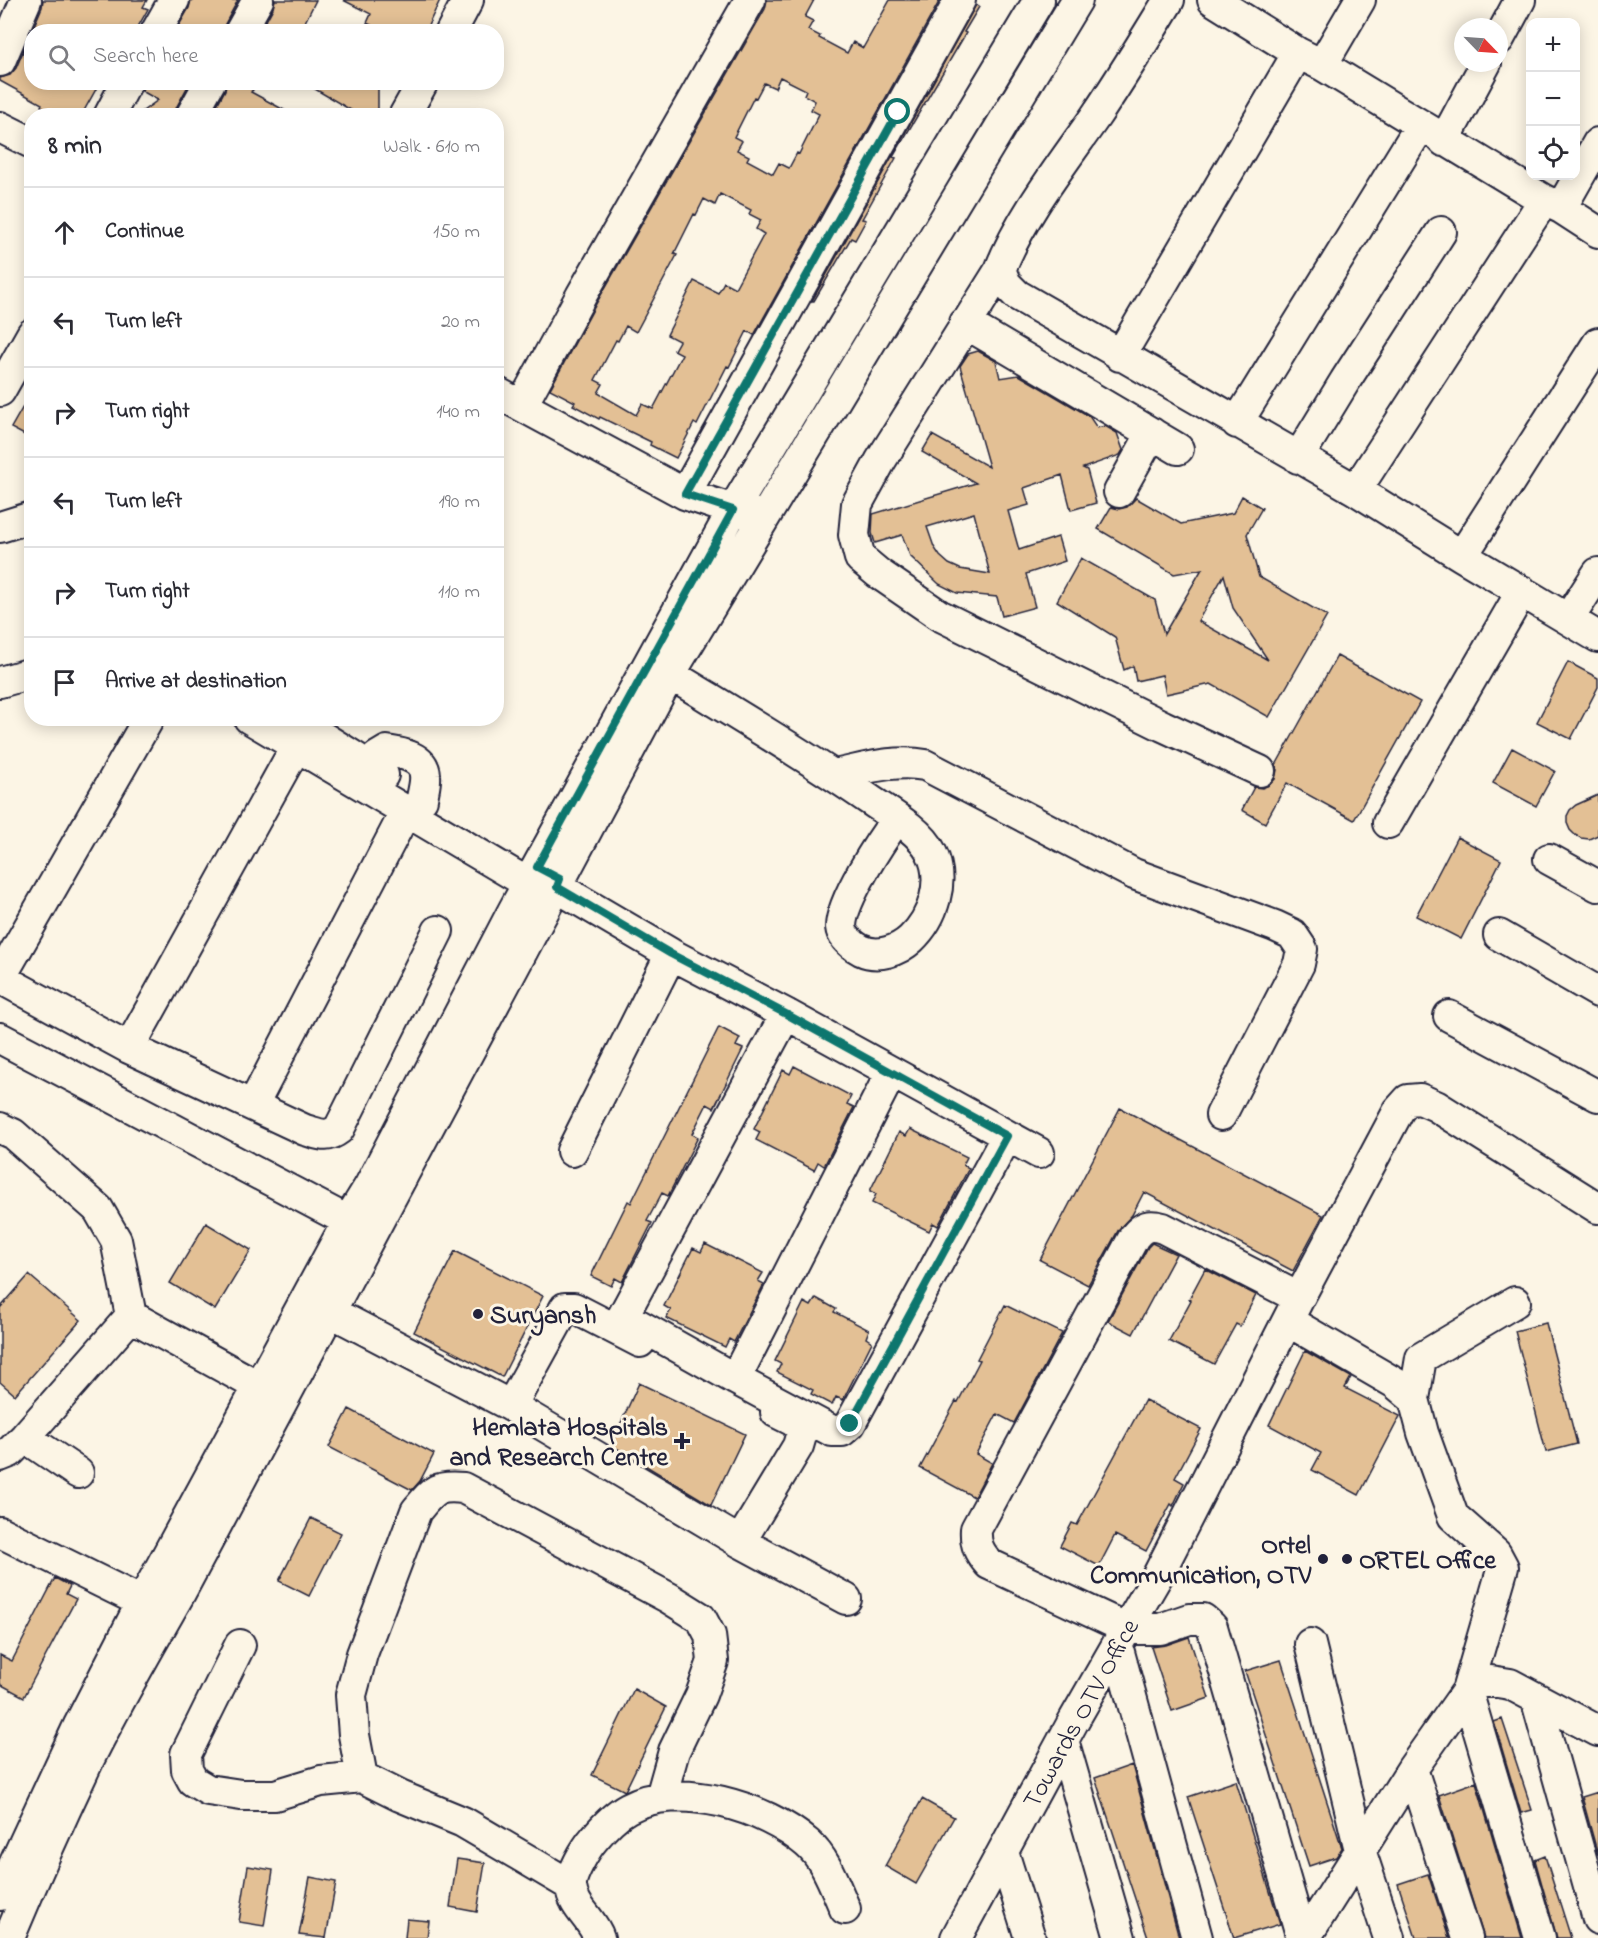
<!DOCTYPE html>
<meta charset="utf-8">
<style>
:root{--surface:#fff;--page:#f2f2f3;--text:#2b2b33;--muted:#7c7c81;--line:#e1e1e2}
body{margin:0;font-family:"Indie Flower",sans-serif;background:var(--page);color:var(--text)}
.controls{position:absolute;right:18px;top:18px;display:grid;overflow:hidden;border-radius:12px;box-shadow:0 3px 15px #0003}
.controls button{width:54px;height:54px;display:grid;place-items:center;padding:0;border:0;border-bottom:2px solid var(--line);background:var(--surface);color:var(--text);font:30px sans-serif}
.compass{position:absolute;left:1454px;top:18px;width:54px;height:54px;border-radius:50%;background:var(--surface);box-shadow:0 3px 15px #0003;rotate:115deg}
.stop{position:absolute;width:18px;height:18px;margin:-14px;border:4px solid #0f766e;border-radius:50%;background:#fff}
.stop.end{background:#0f766e;border-color:#fff;box-shadow:0 2px 6px #0008}
.list{margin:0;padding:0;list-style:none}
h2{display:flex;justify-content:space-between;align-items:center;height:78px;margin:0;padding:0 24px;font-size:26px}
h2 small{font-size:20px;font-weight:400;color:var(--muted)}
.list li{display:grid;grid-template-columns:39px 1fr auto;gap:18px;align-items:center;box-sizing:border-box;height:90px;padding:0 24px;border-top:2px solid var(--line)}
.list b{display:block;font-size:22px;white-space:nowrap}
.list em{font-size:20px;font-style:normal;color:var(--muted)}
.icon{flex:none;width:33px;height:33px;fill:none;stroke:currentColor;stroke-width:2;stroke-linecap:round;stroke-linejoin:round}
.map{position:relative;flex:none;width:1598px;height:1938px;overflow:hidden}
.search{position:absolute;background:var(--surface);box-shadow:0 3px 15px #0003;left:24px;top:24px;width:480px;height:66px;display:flex;align-items:center;gap:15px;box-sizing:border-box;padding:0 21px;border-radius:24px;color:var(--muted);font-size:22px}
.panel{position:absolute;background:var(--surface);box-shadow:0 3px 15px #0003;left:24px;top:108px;width:480px;height:618px;border-radius:24px}
.map>svg:first-child{display:block}
.building{fill:#e3c095;stroke:#22223b;stroke-width:1.5;fill-rule:evenodd}
.lines{fill:none;stroke-linecap:round;stroke-linejoin:round}
.minor-casing{stroke:#22223b;stroke-width:34}
.minor{stroke:#fcf5e5;stroke-width:30}
.route{stroke:#0f766e;stroke-width:8}
.poi-dot{fill:#22223b;stroke:#fcf5e5;stroke-width:2}
.labels{text-anchor:middle;stroke-width:6;stroke-linejoin:round;paint-order:stroke}
.poi-label{font-size:26px;font-weight:bold;fill:#22223b;stroke:#fcf5e5;text-anchor:start}
.street-label{font-size:26px;fill:#22223b;stroke:#fcf5e5}
</style>
<div class="map">
<svg width="1598" height="1938" viewBox="0 0 1598 1938">
<rect width="100%" height="100%" fill="#fcf5e5"/>
<filter id="ink" filterUnits="userSpaceOnUse"><feTurbulence type="fractalNoise" baseFrequency=".0167" numOctaves="2"/><feDisplacementMap in="SourceGraphic" scale="12" xChannelSelector="R" yChannelSelector="G"/><feConvolveMatrix kernelMatrix="1 2 1 2 8 2 1 2 1" color-interpolation-filters="sRGB"/></filter>
<g filter="url(#ink)">
<path class="building" d="M43,0H147L143,7L148,9L135,32H32V82H100L81,116H59L41,106L42,104L0,81V78L10,75L16,68L42,7Z
M191,0H238L225,24L223,32H182L177,29L189,8Z
M275,0H316L300,32H260L273,8Z
M343,0H440L425,32H372L375,27L367,23L371,14Z
M767,0H814L805,17L813,21L808,30L820,36L819,38L847,53L853,42L863,48L890,0H940L754,335L747,331L729,367L727,366L697,425L694,423L676,458L650,445L651,442L600,417L599,419L573,405L575,402L550,389L596,304L765,9ZM780,77L806,90L804,95L815,101L811,110L819,114L799,154L797,153L789,168L779,163L773,174L747,160L749,156L737,150L742,141L734,137L754,97L756,98L764,83L775,88ZM720,194L751,210L749,214L761,220L756,229L764,234L735,288L724,282L718,293L694,281L667,335L679,341L674,350L682,354L653,409L642,404L636,415L598,393L603,384L595,380L616,340L618,341L626,326L636,332L677,255L674,254L694,214L696,215L704,199L715,205Z
M976,5L979,7L964,32L966,33L893,157L896,158L862,219L866,220L855,240L851,238L814,301H812Z
M144,82H186L189,84L176,108L174,116H136L158,100L142,91Z
M227,82H239L253,90L251,92L295,116H211L225,90Z
M303,82H378V116H361Z
M978,351L996,361L1000,378L1019,375L1089,416L1097,428L1105,426L1117,433L1123,450L1120,455L1083,468L1087,470L1096,503L1071,510L1062,475L1024,488L1029,505L1008,511L1019,550L1058,537L1065,561L1026,574L1035,607L1002,616L997,597L957,593L939,584L910,556L902,535L875,543L872,533L873,514L976,483L922,452L932,435L989,467L960,366L968,354ZM974,513L990,574L960,569L949,564L940,556L934,547L927,527Z
M32,391V439L11,428Z
M1242,496L1262,508L1247,534L1259,577L1327,616L1269,717L1211,684L1166,694L1162,675L1136,681L1133,666L1124,670L1115,637L1057,601L1081,558L1155,600L1164,634L1202,569L1174,574L1098,529L1111,507L1119,509L1127,507L1136,498L1181,524L1233,513ZM1224,575L1233,608L1268,660L1198,621Z
M1337,656L1420,702L1354,820L1287,783L1265,823L1242,810L1254,787L1262,788L1269,785L1275,779L1277,770L1276,765Z
M1568,662L1598,678V687L1571,739L1537,722Z
M1512,748L1555,771L1536,806L1493,783Z
M1598,795V835L1589,839L1581,838L1575,835L1570,830L1567,823V816L1570,810L1576,805Z
M1457,837L1501,860L1461,939L1416,916Z
M719,1027L740,1038L736,1046L743,1049L714,1108L707,1104L692,1134L698,1137L668,1196L662,1193L647,1221L652,1223L622,1282L615,1278L611,1286L591,1276L628,1201L631,1203Z
M794,1066L851,1096L847,1104L854,1107L824,1166L818,1162L814,1170L756,1140L760,1132L754,1129L783,1070L790,1074Z
M1120,1108L1323,1215L1293,1271L1144,1192L1132,1215L1119,1229L1088,1285L1040,1260Z
M910,1129L967,1157L963,1165L969,1168L938,1226L933,1223L929,1231L872,1203L876,1194L870,1191L899,1132L906,1136Z
M206,1223L251,1250L215,1310L170,1283Z
M1152,1243L1176,1254L1133,1334L1108,1321L1148,1247Z
M705,1244L763,1273L758,1281L764,1284L734,1342L729,1339L725,1347L666,1318L671,1310L664,1306L693,1248L701,1252Z
M455,1251L543,1296L502,1377L414,1332Z
M1205,1269L1256,1295L1240,1326L1236,1324L1214,1364L1169,1341L1191,1300L1189,1299Z
M29,1275L81,1320L15,1395L0,1382V1308Z
M816,1298L836,1309L834,1312L869,1330L866,1338L872,1342L843,1400L836,1397L832,1405L811,1394L813,1390L777,1372L781,1364L775,1361L804,1302L811,1306Z
M1005,1305L1062,1333L1014,1423L997,1414L976,1454L992,1463L974,1497L920,1468L956,1401L958,1402L980,1360L977,1359Z
M1546,1323L1577,1444L1546,1452L1515,1331Z
M1305,1351L1351,1377L1345,1388L1400,1416L1359,1495L1312,1470L1321,1453L1269,1425Z
M639,1383L745,1434L711,1505L611,1445Z
M1145,1400L1201,1429L1175,1478L1184,1483L1173,1506L1171,1504L1146,1551L1115,1535L1099,1566L1060,1546L1072,1523L1077,1525Z
M349,1409L434,1454L420,1481L412,1490L329,1447Z
M311,1518L341,1533L309,1596L279,1581Z
M55,1578L70,1586L66,1594L76,1599L24,1697L0,1684V1655L12,1661Z
M1189,1637L1209,1698L1172,1711L1151,1647L1166,1645Z
M1281,1660L1342,1848L1336,1857L1309,1866L1245,1671Z
M634,1689L666,1707L625,1791L592,1775Z
M1502,1719L1532,1810L1521,1813L1494,1722Z
M1132,1765L1179,1938H1148L1095,1778Z
M1236,1781L1280,1924L1234,1938L1188,1797Z
M1476,1782L1522,1938H1484L1439,1795Z
M1598,1792V1855L1582,1797Z
M922,1799L954,1817L916,1884L885,1866Z
M1545,1856L1571,1938H1557L1535,1860Z
M457,1859L485,1863L477,1912L450,1907Z
M248,1866L273,1870L264,1926L239,1922Z
M1428,1874L1449,1938H1416L1398,1884Z
M310,1877L336,1882L326,1938L299,1935Z
M407,1919L429,1921L427,1938H405Z"/>
<g class="lines">
<defs>
<path id="minor" d="M1169,0C1145,39 1121,79 1095,117C1063,163 1020,218 1000,270L1006,284L1017,295L1356,490L1462,556L1598,637
M1213,0L1298,53L1322,65L1544,200L1561,208L1598,232
M156,32L174,0
M240,32L258,0
M451,32L468,0
M1499,39L1520,0
M0,61L26,0
M1322,65L1360,0
M109,116L127,82
M191,116L210,82
M404,116L423,82
M0,127L32,143
M1444,141L1486,63
M1561,208L1598,143
M1000,270L881,460L857,504L854,535L860,558L878,573L939,615L1163,726L1260,771
M965,323L1178,449
M1120,356L1298,53
M0,391L32,334
M496,392L685,494L733,510L753,513
M522,405L581,296L750,0
M1237,423L1421,125
M1298,458L1345,381L1441,232
M1356,490L1544,200
M1119,492L1152,433
M685,494L960,0
M0,527L32,517
M1462,556L1598,343
M1569,618L1598,573
M670,674C737,715 805,755 870,800C889,813 921,831 931,852C946,881 933,918 911,939C898,951 878,958 861,950C852,945 842,937 841,927C841,901 881,840 897,819
M0,682L32,673
M249,718L546,894
M292,718L383,775
M370,767L377,757L387,751C401,753 424,757 425,775C426,783 423,791 422,799
M834,775C864,769 895,759 925,765L1134,874L1275,926L1292,934L1302,949L1299,964L1221,1115
M1388,823L1522,591
M1549,859L1598,886
M557,887L671,954L786,1014L1039,1153
M1499,935L1598,992
M0,978L129,1048L305,1130C320,1134 326,1139 339,1129L438,931
M0,978L149,718
M786,1014L623,1316L735,1379L832,1431H842L850,1424L1007,1136
M1449,1016L1598,1096
M0,1038L348,1221
M129,1048L296,747
M253,1105L406,811
M0,1128L13,1134L98,1209L116,1240L131,1316L258,1386
M572,1151L671,954
M1299,1298L1163,1228C1149,1224 1143,1226 1134,1237L976,1529C975,1545 979,1552 989,1564L1128,1629H1160L1189,1619H1203L1212,1627L1302,1938
M329,1311L511,1406L740,1542L846,1599
M1288,1321L1395,1383L1414,1399L1423,1433L1453,1516L1496,1554L1503,1567L1467,1691L1540,1938
M735,1379L891,1073
M1414,1399L1421,1358L1515,1302
M511,1406L565,1308H574L640,1342
M25,1437L78,1473
M0,1456L10,1452L25,1437L131,1316
M0,1532L142,1602
M740,1542L798,1446L803,1429L792,1420L776,1412
M1310,1644L1360,1850L1389,1938
M240,1645L186,1754L187,1770L193,1781L208,1790L241,1795H275L321,1781L362,1777L400,1796L463,1822L570,1885
M1117,1645L1197,1938
M1536,1698L1598,1919
M1063,1740L1120,1938
M1412,1769L1467,1938
M362,1777L354,1735L351,1695L362,1654L416,1511C433,1491 436,1485 463,1488L669,1598L701,1618L710,1635L713,1661L701,1695L674,1751L661,1797
M1003,1852L1030,1938
M0,1895L79,1725L142,1602L348,1221L369,1187L513,911L733,510L1039,0
M9,1938C34,1878 61,1818 89,1759C117,1703 148,1649 179,1595L670,674L1077,0
M599,1938C593,1919 573,1908 571,1887C570,1875 586,1848 594,1839C603,1828 615,1815 628,1808C679,1780 765,1807 807,1843C826,1859 835,1887 845,1909
M956,1938L1074,1720L1117,1645L1158,1575L1299,1298L1399,1110L1408,1100L1420,1099L1436,1106L1598,1208
M1305,1938L1412,1769L1467,1691L1478,1683L1491,1681L1510,1684L1598,1731"/>
</defs>
<use href="#minor" class="minor-casing"/>
<use href="#minor" class="minor"/>
</g>
</g>
<g class="lines" filter="url(#ink)">
<path class="route" d="M850,1424L1007,1136L786,1014L671,954L557,887L560,879L537,867L733,510L685,494L898,112"/>
</g>
<g class="poi-dot">
<circle cx="478" cy="1314" r="6"/>
<path d="M679 1432h6v6h6v6h-6v6h-6v-6h-6v-6h6z"/>
<circle cx="1323" cy="1559" r="6"/>
<circle cx="1347" cy="1559" r="6"/>
</g>
<g class="labels">
<g class="poi-label">
<text x="490" y="1323">Suryansh</text>
<text x="668" y="1435" text-anchor="end">Hemlata Hospitals<tspan x="668" dy="30">and Research Centre</tspan></text>
<text x="1311" y="1553" text-anchor="end">Ortel<tspan x="1311" dy="30">Communication, OTV</tspan></text>
<text x="1359" y="1568">ORTEL Office</text>
</g>
<g class="street-label">
<text transform="translate(1080 1713) rotate(-61)" y="9">Towards OTV Office</text>
</g>
</g>
</svg>
<div class="controls">
<button>+</button>
<button>−</button>
<button><svg class="icon" aria-label="locate" viewBox="0 0 24 24"><circle cx="12" cy="12" r="6"/><path d="M12 2v4M12 18v4M2 12h4M18 12h4"/></svg></button>
</div>
<svg class="compass" viewBox="-18 -18 36 36"><path d="M0-13l5 13h-10z" fill="#e53935"/><path d="M0 13l5-13h-10z" fill="#7c7c81"/></svg>
<div class="stop" style="left:898px;top:112px"></div>
<div class="stop end" style="left:850px;top:1424px"></div>
<div class="search"><svg class="icon" aria-label="search" viewBox="0 0 24 24"><circle cx="10" cy="10" r="6"/><path d="M15 15l6 6"/></svg>Search here</div>
<section class="panel">
<h2>8 min<small>Walk · 610 m</small></h2>
<ul class="list">
<li><svg class="icon" aria-label="ahead" viewBox="0 0 24 24"><path d="M12 20V5M6 11l6-6 6 6"/></svg><div><b>Continue</b></div><em>150 m</em></li>
<li><svg class="icon" aria-label="left" viewBox="0 0 24 24"><path d="M17 20v-9H6M10 6l-5 5 5 5"/></svg><div><b>Turn left</b></div><em>20 m</em></li>
<li><svg class="icon" aria-label="right" viewBox="0 0 24 24"><path d="M7 20v-9h11M14 6l5 5-5 5"/></svg><div><b>Turn right</b></div><em>140 m</em></li>
<li><svg class="icon" aria-label="left" viewBox="0 0 24 24"><path d="M17 20v-9H6M10 6l-5 5 5 5"/></svg><div><b>Turn left</b></div><em>190 m</em></li>
<li><svg class="icon" aria-label="right" viewBox="0 0 24 24"><path d="M7 20v-9h11M14 6l5 5-5 5"/></svg><div><b>Turn right</b></div><em>110 m</em></li>
<li><svg class="icon" aria-label="arrive" viewBox="0 0 24 24"><path d="M6 21V4h12l-3 4 3 4H6"/></svg><div><b>Arrive at destination</b></div></li>
</ul>
</section>
</div>
